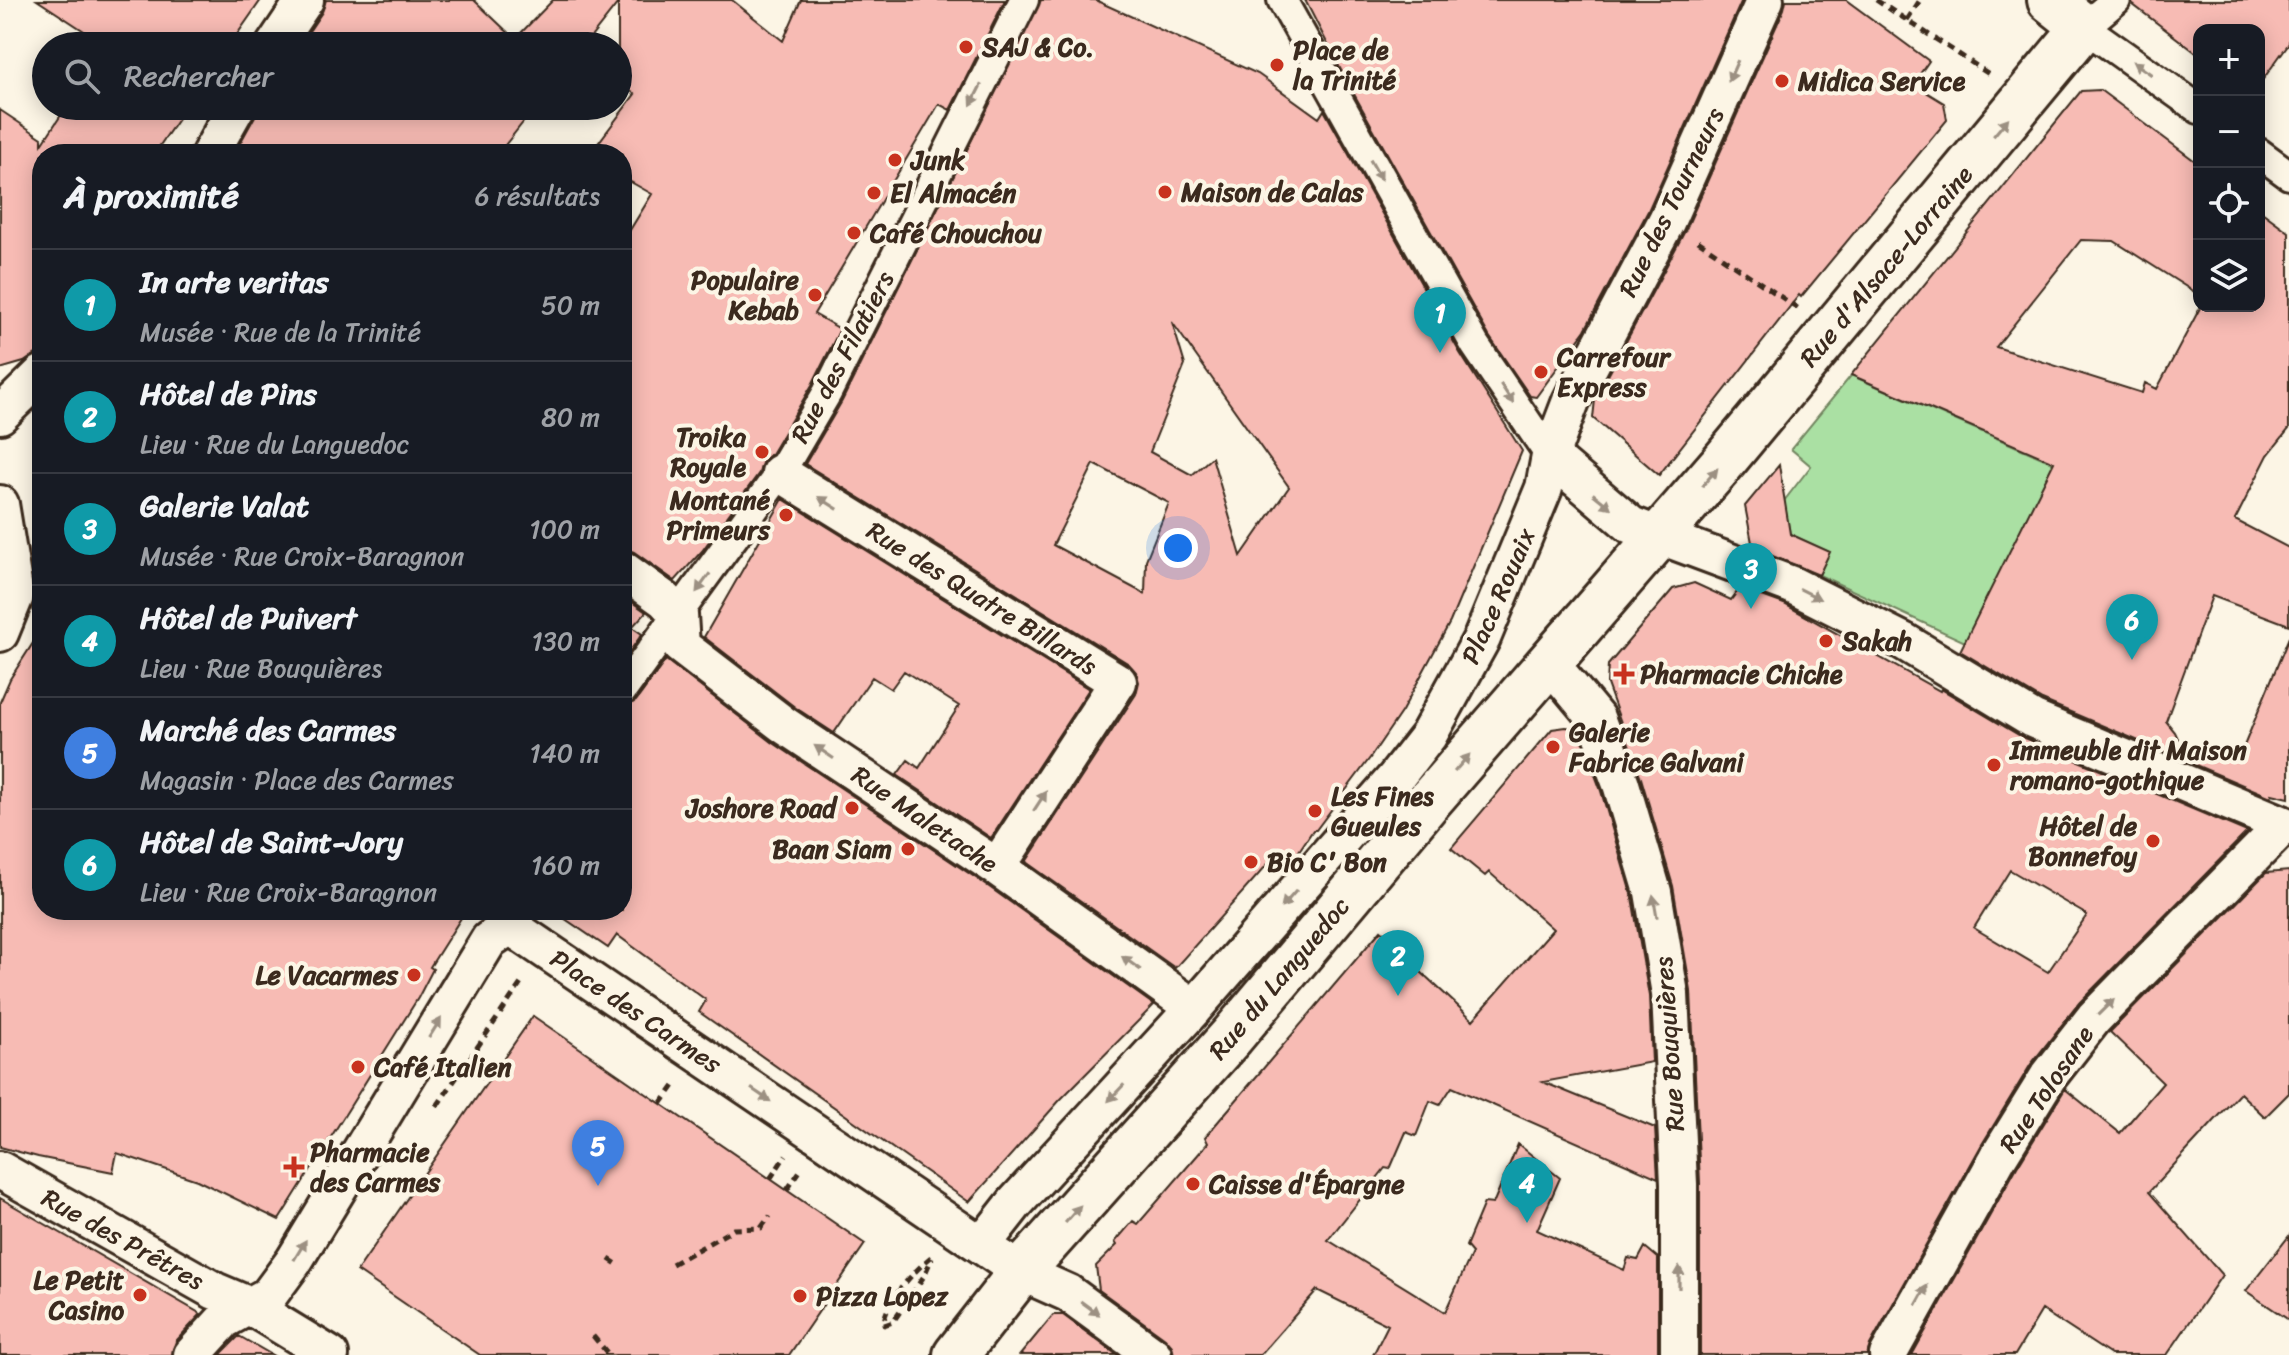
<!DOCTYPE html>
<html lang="fr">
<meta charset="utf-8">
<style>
:root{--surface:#171b24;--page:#20242c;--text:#f1f3f6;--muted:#9ea1a6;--line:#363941;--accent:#d93025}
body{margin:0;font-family:Sriracha,sans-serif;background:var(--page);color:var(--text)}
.controls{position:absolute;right:24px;top:24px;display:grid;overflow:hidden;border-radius:16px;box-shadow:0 4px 20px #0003}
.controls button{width:72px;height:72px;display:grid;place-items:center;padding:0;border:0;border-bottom:2px solid var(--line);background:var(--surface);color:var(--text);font:40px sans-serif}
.you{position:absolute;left:1178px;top:548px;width:28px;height:28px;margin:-20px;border:6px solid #fff;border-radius:50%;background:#1a73e8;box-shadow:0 0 0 12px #1a73e833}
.badge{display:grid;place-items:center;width:52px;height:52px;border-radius:50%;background:var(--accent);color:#fff;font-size:26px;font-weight:700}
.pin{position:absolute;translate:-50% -66px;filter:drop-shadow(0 2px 4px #0008)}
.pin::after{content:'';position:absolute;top:42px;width:28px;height:24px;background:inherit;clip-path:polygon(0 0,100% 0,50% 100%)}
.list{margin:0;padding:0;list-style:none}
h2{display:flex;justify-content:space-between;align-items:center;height:104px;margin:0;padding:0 32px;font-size:34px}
h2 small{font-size:26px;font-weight:400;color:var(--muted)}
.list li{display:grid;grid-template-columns:52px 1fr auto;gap:24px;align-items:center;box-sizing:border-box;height:112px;padding:0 32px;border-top:2px solid var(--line)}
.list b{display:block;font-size:30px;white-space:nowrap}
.list p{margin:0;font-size:26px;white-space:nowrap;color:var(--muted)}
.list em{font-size:26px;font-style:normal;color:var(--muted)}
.icon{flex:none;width:44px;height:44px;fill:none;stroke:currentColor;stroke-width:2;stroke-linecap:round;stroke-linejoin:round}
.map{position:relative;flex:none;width:2289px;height:1355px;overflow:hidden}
.search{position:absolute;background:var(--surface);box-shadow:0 4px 20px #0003;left:32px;top:32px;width:600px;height:88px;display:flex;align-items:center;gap:20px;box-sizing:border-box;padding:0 28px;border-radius:44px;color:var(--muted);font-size:30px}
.panel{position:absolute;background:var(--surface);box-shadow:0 4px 20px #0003;left:32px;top:144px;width:600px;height:776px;border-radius:32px}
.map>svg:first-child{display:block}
.green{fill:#aae0a3;stroke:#728560;stroke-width:2}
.building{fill:#f7bbb4;stroke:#3b2a1e;stroke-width:2;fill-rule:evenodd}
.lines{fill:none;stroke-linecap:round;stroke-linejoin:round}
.pedestrian-casing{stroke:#3b2a1e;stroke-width:34}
.minor-casing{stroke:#3b2a1e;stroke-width:42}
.tertiary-casing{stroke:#3b2a1e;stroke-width:50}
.path{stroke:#3b2a1e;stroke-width:5;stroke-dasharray:8 6;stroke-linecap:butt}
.pedestrian{stroke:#fcf5e5;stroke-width:28}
.minor{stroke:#fcf5e5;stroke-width:36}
.tertiary{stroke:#fcf5e5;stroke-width:44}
.oneway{fill:#9c9082}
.poi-dot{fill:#c8321e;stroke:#fcf5e5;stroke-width:3}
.labels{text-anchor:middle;stroke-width:8;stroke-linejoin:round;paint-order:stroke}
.poi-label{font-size:26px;font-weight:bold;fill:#3b2a1e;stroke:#fcf5e5;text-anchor:start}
.street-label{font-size:26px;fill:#3b2a1e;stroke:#fcf5e5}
</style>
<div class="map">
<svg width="2289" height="1355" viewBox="0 0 2289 1355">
<rect width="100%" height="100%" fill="#fcf5e5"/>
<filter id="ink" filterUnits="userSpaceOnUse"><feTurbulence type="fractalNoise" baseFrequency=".0125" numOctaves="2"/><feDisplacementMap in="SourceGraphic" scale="16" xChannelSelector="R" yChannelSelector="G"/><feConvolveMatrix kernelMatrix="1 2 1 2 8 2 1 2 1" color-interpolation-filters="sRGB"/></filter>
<g filter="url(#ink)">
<path class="green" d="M1854,372L1857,378L2054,463L1965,642L1819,575L1829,552L1790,534L1784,501L1811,466L1791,449Z"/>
<path class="building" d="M37,0H261L229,46H107Z
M326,0H474L515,39L553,0H732L783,41L801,0H1005L950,110L939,104L814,314L840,329L812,385L771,454L762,463L759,473L702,551L675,581L634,552L622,548V243L652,194L622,177V154H590L635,94L618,84V3L584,46H299L322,12Z
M1041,0H1095L1258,74L1319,118L1324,110L1460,353L1522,451L1450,622L1402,711L1370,758L1316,830H1313L1289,866L1274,857L1175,968L1026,862L1136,694L1139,682L1136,672L1129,664L805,464L842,401ZM1172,322L1289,487L1241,556L1212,457L1192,475L1150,452L1185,365ZM1094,464L1169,503L1146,560L1145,594L1053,545Z
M1305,0H1742L1648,211L1585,330L1536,397L1530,396L1489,336L1345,78Z
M1786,0H1846L1929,61L1913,84L1944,103L1947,120L1801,297L1799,295L1659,475L1593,418L1595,400L1686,229L1784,9Z
M2133,0H2289V43L2259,85V30H2199V55L2132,4Z
M2100,90L2199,164V295L2114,241L2081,240L1996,347L2142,393L2145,383L2157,389L2201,306H2259V210L2289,232V429L2268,455L2235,520L2289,548V625L2212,596L2166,721L2175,732L2180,743L2218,758L2244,746L2289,637V798L2272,794L2271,797L2042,700L1960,651L2054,462L1851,375L2081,91Z
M67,106H187L154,154H42V354H36L24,362L0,369V110L42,138V144Z
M258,106H536L498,154H234L255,116Z
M1779,465L1790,534L1830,552L1819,575L1753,548L1745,506Z
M783,499L1089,689L991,838L897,775L908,760L919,768L959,706L904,671L891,689L872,677L834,733L796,708L704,637Z
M1694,583L1731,600L1740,588L1784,604L1940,691L1941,689L2024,738L2247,832L2079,1003L2031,1064L1981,1146L1870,1345L1867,1355H1700V1183L1691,991L1673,886L1641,778L1607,684L1608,665L1673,589ZM2010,870L2087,915L2048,972L1974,928Z
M622,595L646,612L632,627L642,634L622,662Z
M42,629V910H466L430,967L433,969L418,998L279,1220L197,1180L117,1153L113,1172L38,1157L0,1147V702L10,679Z
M666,660L772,742L985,884L1154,1005L1060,1100L969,1202L699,1012L706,1000L617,935L608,948L552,910H622V708L636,701Z
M1566,727L1578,729L1601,791L1632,897L1649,996L1652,1062L1543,1082L1655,1128L1658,1178L1452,1087L1440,1105L1430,1101L1416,1136L1406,1132L1390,1169L1385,1168L1328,1240L1445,1312L1472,1253L1466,1246L1484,1203L1493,1204L1518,1144L1560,1178L1537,1230L1624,1270L1628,1258L1638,1260L1645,1247L1658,1258V1355H1373L1388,1325L1317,1290L1260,1355H1174L1172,1346L1165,1338L1099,1290L1096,1266L1117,1245L1115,1242L1133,1221L1138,1224L1208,1143L1205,1137L1381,930L1410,954L1407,959L1473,1020L1553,929L1489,872L1485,876L1451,848L1552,729Z
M2289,871V1093L2265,1117L2240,1093L2149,1192L2222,1275L2167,1355H2111L2042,1310L2015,1355H1912L2017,1167L2065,1089L2120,1133L2163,1083L2110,1032L2266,873Z
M533,1016L865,1244L789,1355H480L357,1271Z
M0,1198L201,1314L176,1341L172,1355H0Z
M2289,1236V1320L2246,1291Z
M1053,1315H1063L1117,1355H1020Z
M239,1336L272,1355H220Z"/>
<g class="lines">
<defs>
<path id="pedestrian" d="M1282,0L1475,345L1550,456
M2116,0L2084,27L2199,109
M2259,153L2289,175
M622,691L780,473L827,393L1024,0"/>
<path id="minor" d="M274,46L305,0
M210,154L237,106
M0,415L42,374
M1550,456L1631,525L1792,585L1903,641L2032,719L2289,827
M780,473L1118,682L997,867
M0,504L15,596
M622,569L665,600L679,615L681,646L784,725L997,867L1194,1008
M0,633L15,596
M1550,663L1596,718L1621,784L1653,892L1670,994L1679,1184V1355
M499,910L510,926L1021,1272L1068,1293L1153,1355
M0,1170L215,1291L248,1305L330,1355
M982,1245L1015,1203L1194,1008L1396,777L1428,736L1482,638L1544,488L1550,456L1571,401L1667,220L1765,0
M192,1355L224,1320L269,1295L294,1261L489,940L510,926
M1888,1355L1999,1156L2048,1077L2094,1018L2284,825"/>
<path id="tertiary" d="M956,1355L1021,1272L1232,1036L1429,801L1719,467L2084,27L2050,0"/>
</defs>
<use href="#pedestrian" class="pedestrian-casing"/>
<use href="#minor" class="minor-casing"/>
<use href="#tertiary" class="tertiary-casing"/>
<path class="path" d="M1876,0L1992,76
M1907,20L1920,0
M1698,241L1799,309
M466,1065L488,1080
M661,1104L676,1083
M437,1106L524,979
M770,1179L786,1155
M787,1190L802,1168
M931,1257C915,1270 883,1304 884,1325L893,1322L924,1276L932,1258
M609,1259L618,1265
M672,1264L734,1229L761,1228L770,1216
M593,1336L609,1355"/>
<use href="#pedestrian" class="pedestrian"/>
<use href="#minor" class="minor"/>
<use href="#tertiary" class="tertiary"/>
</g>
<defs><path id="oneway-solid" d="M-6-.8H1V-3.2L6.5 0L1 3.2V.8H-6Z" transform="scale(2)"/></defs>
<g class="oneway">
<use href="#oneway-solid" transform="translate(2142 68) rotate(-145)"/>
<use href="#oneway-solid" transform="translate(1733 71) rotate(114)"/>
<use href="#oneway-solid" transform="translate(976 95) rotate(117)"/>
<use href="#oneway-solid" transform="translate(2001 127) rotate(-50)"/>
<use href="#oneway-solid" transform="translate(1376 170) rotate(60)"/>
<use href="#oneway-solid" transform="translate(1507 394) rotate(57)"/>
<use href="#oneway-solid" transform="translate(1710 477) rotate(-49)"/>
<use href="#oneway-solid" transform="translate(1602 501) rotate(39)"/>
<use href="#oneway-solid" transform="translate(828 503) rotate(-148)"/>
<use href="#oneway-solid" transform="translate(703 583) rotate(126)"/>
<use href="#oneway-solid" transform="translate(1810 594) rotate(27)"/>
<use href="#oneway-solid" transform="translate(824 752) rotate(-146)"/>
<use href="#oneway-solid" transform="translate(1462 763) rotate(-49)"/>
<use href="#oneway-solid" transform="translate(1040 801) rotate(-57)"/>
<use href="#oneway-solid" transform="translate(1289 899) rotate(131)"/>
<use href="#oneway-solid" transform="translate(1655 906) rotate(-100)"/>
<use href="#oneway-solid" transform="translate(1131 963) rotate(-144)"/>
<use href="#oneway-solid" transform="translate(2106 1007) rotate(-45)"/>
<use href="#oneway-solid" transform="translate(435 1028) rotate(-58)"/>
<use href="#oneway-solid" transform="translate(1116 1093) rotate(133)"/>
<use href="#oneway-solid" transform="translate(761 1095) rotate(34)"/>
<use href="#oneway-solid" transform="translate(1073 1214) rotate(-49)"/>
<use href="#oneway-solid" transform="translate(300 1250) rotate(-59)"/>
<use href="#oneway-solid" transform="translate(1679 1277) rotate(-90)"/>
<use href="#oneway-solid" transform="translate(1922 1295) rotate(-61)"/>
<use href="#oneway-solid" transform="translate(1090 1308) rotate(36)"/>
</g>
</g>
<g class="poi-dot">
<circle cx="966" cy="47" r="8"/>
<circle cx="1277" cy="65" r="8"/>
<circle cx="1782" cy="81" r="8"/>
<circle cx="895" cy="160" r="8"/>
<circle cx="1165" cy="192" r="8"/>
<circle cx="874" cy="193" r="8"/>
<circle cx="854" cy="233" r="8"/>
<circle cx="815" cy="295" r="8"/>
<circle cx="1541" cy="372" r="8"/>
<circle cx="762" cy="452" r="8"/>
<circle cx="786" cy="515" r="8"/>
<circle cx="1826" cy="641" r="8"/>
<path d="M1620 662h8v8h8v8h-8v8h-8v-8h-8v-8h8z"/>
<circle cx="1553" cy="747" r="8"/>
<circle cx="1994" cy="765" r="8"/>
<circle cx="852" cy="808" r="8"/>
<circle cx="1315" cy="811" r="8"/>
<circle cx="2153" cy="841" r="8"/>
<circle cx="908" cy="849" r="8"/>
<circle cx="1251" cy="862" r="8"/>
<circle cx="414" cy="975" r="8"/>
<circle cx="358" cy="1067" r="8"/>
<path d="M290 1155h8v8h8v8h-8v8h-8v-8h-8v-8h8z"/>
<circle cx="1193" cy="1184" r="8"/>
<circle cx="140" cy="1295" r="8"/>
<circle cx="800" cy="1296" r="8"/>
</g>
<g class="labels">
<g class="poi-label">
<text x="982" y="56">SAJ &amp; Co.</text>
<text x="1293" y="59">Place de<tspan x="1293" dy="30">la Trinité</tspan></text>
<text x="1798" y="90">Midica Service</text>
<text x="911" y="169">Junk</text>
<text x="1181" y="201">Maison de Calas</text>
<text x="890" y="202">El Almacén</text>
<text x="870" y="242">Café Chouchou</text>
<text x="799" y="289" text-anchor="end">Populaire<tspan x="799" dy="30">Kebab</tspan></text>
<text x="1557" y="366">Carrefour<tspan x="1557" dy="30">Express</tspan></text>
<text x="746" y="446" text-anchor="end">Troika<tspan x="746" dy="30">Royale</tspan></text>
<text x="770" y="509" text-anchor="end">Montané<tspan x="770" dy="30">Primeurs</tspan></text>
<text x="1842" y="650">Sakah</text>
<text x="1640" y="683">Pharmacie Chiche</text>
<text x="1569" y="741">Galerie<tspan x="1569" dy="30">Fabrice Galvani</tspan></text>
<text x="2010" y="759">Immeuble dit Maison<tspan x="2010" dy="30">romano-gothique</tspan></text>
<text x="1331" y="805">Les Fines<tspan x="1331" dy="30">Gueules</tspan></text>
<text x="836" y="817" text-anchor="end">Joshore Road</text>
<text x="2137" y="835" text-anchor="end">Hôtel de<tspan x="2137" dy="30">Bonnefoy</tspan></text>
<text x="892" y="858" text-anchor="end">Baan Siam</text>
<text x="1267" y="871">Bio C' Bon</text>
<text x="398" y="984" text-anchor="end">Le Vacarmes</text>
<text x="374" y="1076">Café Italien</text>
<text x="310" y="1161">Pharmacie<tspan x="310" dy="30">des Carmes</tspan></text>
<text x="1209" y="1193">Caisse d'Épargne</text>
<text x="124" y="1289" text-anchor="end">Le Petit<tspan x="124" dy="30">Casino</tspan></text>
<text x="816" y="1305">Pizza Lopez</text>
</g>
<g class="street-label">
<text transform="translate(1671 202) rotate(-64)" y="9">Rue des Tourneurs</text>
<text transform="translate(1886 266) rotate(-50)" y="9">Rue d'Alsace-Lorraine</text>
<text transform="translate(842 357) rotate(-62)" y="9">Rue des Filatiers</text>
<text transform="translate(1498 596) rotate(-66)" y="9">Place Rouaix</text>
<text transform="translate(982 598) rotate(32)" y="9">Rue des Quatre Billards</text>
<text transform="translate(925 819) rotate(34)" y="9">Rue Maletache</text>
<text transform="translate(1279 978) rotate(-50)" y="9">Rue du Languedoc</text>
<text transform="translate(636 1011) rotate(34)" y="9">Place des Carmes</text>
<text transform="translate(1669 1044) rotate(-94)" y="9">Rue Bouquières</text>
<text transform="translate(2046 1089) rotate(-56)" y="9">Rue Tolosane</text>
<text transform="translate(123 1239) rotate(29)" y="9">Rue des Prêtres</text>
</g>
</g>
</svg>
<div class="controls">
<button>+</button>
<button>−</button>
<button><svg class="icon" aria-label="locate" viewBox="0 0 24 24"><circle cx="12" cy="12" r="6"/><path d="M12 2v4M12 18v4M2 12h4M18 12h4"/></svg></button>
<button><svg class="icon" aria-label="layers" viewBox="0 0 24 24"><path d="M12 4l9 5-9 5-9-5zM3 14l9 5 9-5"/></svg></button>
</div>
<div class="you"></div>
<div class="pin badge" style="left:1440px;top:353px;background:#0f9aa8">1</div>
<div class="pin badge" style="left:1398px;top:996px;background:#0f9aa8">2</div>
<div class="pin badge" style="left:1751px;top:609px;background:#0f9aa8">3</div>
<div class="pin badge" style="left:1527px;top:1223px;background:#0f9aa8">4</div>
<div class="pin badge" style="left:598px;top:1186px;background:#3f7fe0">5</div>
<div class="pin badge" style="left:2132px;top:660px;background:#0f9aa8">6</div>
<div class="search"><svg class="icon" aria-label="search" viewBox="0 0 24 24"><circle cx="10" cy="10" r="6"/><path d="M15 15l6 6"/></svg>Rechercher</div>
<section class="panel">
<h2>À proximité<small>6 résultats</small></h2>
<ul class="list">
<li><span class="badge" style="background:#0f9aa8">1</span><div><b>In arte veritas</b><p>Musée · Rue de la Trinité</p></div><em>50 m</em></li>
<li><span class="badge" style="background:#0f9aa8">2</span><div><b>Hôtel de Pins</b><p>Lieu · Rue du Languedoc</p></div><em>80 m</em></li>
<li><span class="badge" style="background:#0f9aa8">3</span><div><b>Galerie Valat</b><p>Musée · Rue Croix-Baragnon</p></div><em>100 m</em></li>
<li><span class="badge" style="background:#0f9aa8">4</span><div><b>Hôtel de Puivert</b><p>Lieu · Rue Bouquières</p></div><em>130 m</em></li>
<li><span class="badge" style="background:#3f7fe0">5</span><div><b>Marché des Carmes</b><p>Magasin · Place des Carmes</p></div><em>140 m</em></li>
<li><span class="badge" style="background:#0f9aa8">6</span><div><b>Hôtel de Saint-Jory</b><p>Lieu · Rue Croix-Baragnon</p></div><em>160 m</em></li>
</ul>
</section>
</div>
